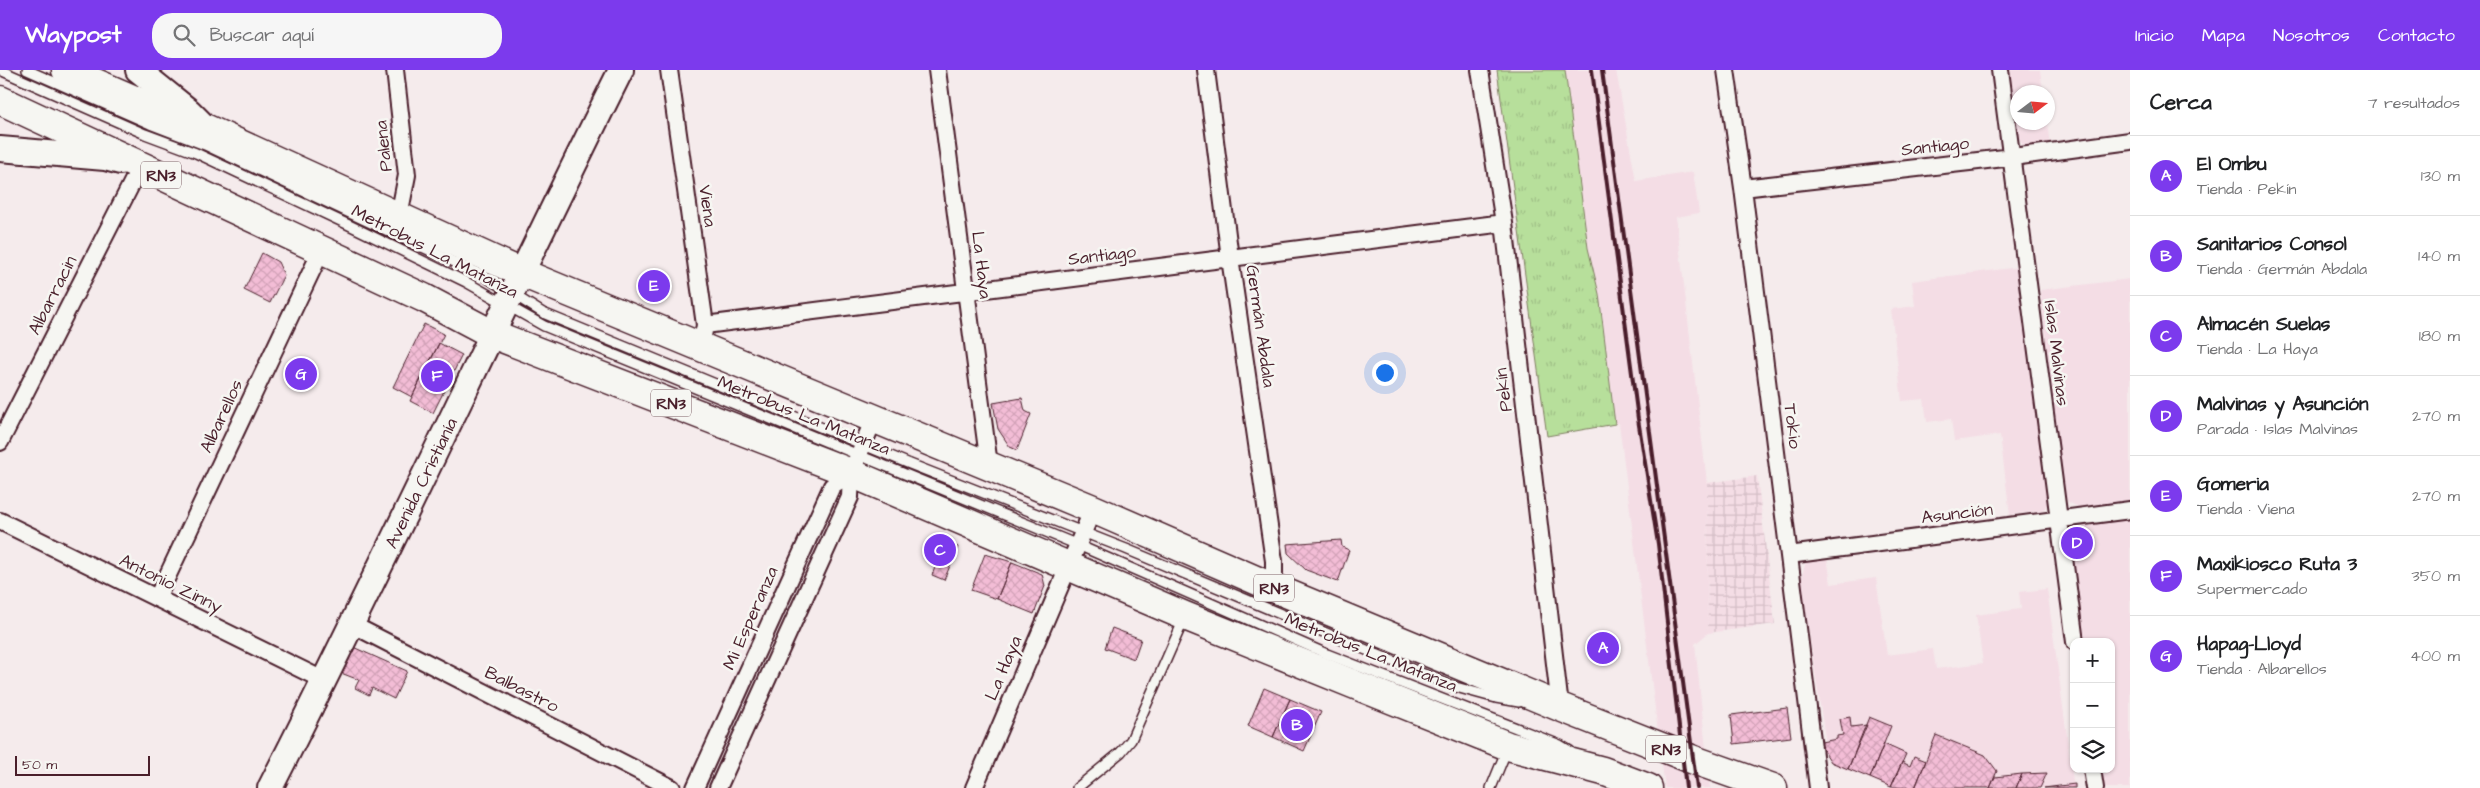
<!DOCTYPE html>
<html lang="es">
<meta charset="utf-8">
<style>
:root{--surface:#fff;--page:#f6f6f6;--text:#202124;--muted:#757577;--line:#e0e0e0;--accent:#7c3aed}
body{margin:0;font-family:"Architects Daughter",sans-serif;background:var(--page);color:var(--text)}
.controls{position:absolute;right:15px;bottom:15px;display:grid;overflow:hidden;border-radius:10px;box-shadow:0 1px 4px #0004}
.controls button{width:45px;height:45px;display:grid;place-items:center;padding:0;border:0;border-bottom:1px solid var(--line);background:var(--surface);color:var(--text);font:25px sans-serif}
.compass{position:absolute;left:2010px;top:15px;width:45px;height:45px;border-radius:50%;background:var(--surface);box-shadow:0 1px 4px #0004;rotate:74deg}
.scale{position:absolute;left:15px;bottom:12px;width:135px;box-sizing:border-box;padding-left:5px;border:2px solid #4a1f2b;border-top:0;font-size:14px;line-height:18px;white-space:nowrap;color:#4a1f2b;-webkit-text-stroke:4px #f6f6f2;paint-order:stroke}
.you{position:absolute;left:1384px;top:302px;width:18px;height:18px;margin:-12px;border:4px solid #fff;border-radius:50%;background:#1a73e8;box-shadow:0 0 0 8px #1a73e833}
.badge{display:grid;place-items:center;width:32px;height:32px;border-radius:50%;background:var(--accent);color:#fff;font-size:16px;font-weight:700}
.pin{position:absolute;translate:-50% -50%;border:2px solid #fff;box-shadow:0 1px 5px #0006}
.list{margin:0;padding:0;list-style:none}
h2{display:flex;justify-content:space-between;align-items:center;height:65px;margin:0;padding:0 20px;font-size:21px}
h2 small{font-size:16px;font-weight:400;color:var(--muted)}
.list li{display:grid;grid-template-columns:32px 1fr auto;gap:15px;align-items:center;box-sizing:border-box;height:80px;padding:0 20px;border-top:1px solid var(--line)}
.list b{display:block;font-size:19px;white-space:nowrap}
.list p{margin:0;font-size:16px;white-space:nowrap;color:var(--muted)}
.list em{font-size:16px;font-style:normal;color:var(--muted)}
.icon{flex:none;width:28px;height:28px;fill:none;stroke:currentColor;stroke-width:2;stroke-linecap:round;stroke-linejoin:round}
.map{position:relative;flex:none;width:2130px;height:718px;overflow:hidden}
header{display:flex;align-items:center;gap:30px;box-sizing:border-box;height:70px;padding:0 25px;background:var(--accent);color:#fff}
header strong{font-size:24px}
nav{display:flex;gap:28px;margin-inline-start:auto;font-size:18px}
.search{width:350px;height:45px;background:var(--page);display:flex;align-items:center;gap:12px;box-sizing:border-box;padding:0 18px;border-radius:20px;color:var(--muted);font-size:19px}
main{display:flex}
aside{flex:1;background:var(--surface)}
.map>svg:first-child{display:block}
.built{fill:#f4dde5}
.industrial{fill:url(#industrial-grid)}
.grass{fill:url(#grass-tufts);stroke:#807f63}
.building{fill:url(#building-cross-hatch);stroke:#4a1f2b}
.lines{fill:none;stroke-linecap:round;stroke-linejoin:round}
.lane-casing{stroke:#4a1f2b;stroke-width:12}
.street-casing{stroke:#4a1f2b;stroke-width:20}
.secondary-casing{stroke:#4a1f2b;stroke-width:28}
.highway-casing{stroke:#4a1f2b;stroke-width:31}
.lane{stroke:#f6f6f2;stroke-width:9}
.street{stroke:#f6f6f2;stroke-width:16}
.secondary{stroke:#f6f6f2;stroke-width:24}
.highway{stroke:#f6f6f2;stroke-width:28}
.rail{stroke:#4a1f2b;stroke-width:4}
.labels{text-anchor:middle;stroke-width:5;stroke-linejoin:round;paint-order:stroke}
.shield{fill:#f6f6f2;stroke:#7e6067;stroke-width:1}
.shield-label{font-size:16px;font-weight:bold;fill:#4a1f2b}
.street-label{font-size:18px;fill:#4a1f2b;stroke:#f6f6f2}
</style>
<header>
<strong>Waypost</strong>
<div class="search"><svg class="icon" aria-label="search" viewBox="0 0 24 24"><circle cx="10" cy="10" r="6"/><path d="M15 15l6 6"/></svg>Buscar aquí</div>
<nav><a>Inicio</a><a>Mapa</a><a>Nosotros</a><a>Contacto</a></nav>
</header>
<main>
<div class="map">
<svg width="2130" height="718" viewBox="0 0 2130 718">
<defs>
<pattern id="industrial-grid" width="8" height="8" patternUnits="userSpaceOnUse" patternTransform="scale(1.25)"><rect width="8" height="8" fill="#f4dde5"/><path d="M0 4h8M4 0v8" fill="none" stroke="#d3bdc5"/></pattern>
<pattern id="grass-tufts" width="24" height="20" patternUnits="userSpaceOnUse" patternTransform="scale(1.25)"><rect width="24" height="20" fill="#b7df9b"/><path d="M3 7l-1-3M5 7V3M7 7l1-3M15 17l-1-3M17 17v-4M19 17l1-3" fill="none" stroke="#9fbf86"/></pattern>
<pattern id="building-cross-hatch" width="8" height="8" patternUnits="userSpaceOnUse" patternTransform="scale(1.25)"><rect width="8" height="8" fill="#f3bdd6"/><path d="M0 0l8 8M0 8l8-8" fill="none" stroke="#d2a2b8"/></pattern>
</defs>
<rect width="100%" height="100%" fill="#f5ebec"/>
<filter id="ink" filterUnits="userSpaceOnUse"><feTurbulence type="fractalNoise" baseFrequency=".02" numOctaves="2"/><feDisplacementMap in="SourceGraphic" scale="10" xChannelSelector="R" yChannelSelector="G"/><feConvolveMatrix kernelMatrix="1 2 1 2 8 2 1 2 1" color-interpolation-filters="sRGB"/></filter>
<g filter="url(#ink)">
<path class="built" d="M1497,0H1616L1636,111L1693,102L1699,143L1676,147L1707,413L1708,563L1695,574L1710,718H1665L1619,353L1547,366Z
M2009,0H2040L2043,22H2018V52L2047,53L2050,75L2030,77L2022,74L2017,65Z
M2019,197L2050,430L2043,441L2010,445L2000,365L1954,371L1951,349L1927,352L1924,329L1902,331L1891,239L1915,236L1912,211Z
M2130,209V431L2078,437L2068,432L2064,423L2040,220Z
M2130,446V718H2101L2098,699H2111V572H2082L2069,469L2072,458L2081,453Z
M1827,486L1831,514L1876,508L1887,585L1933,579L1936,599L1983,593L1976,545L2021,539L2019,522L2047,519L2074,718H1891L1834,695L1826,674L1801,510L1806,491L1811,488Z"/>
<path class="industrial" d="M1757,406L1775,554L1708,563L1707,413Z"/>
<path class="grass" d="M1497,0H1565L1588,178L1599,224L1615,354L1547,366Z"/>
<path class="building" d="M262,183L278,192L284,205L270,233L244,220Z
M424,254L444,264L412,327L393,317Z
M439,273L462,285L433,343L410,331Z
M1022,328L1025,341L1031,344L1017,380L1010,377L998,359L993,333Z
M937,468L958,477L944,510L932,505L936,495L927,491Z
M1341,470L1342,477L1349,480L1338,512L1306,500L1288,483L1287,474Z
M985,484L1012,492L997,529L971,520Z
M1012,492L1042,504L1045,516L1034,544L997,529Z
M1112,558L1141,569L1134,589L1105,578Z
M353,577L407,601L394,629L372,618L369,625L355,618L359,610L341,603Z
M1264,618L1290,629L1273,667L1248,656Z
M1290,629L1321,642L1304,681L1273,667Z
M1787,638L1791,667L1734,674L1731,645Z
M1850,647L1851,657L1867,655L1848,699L1831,692L1822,678L1821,672L1837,669V666L1843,665L1840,649Z
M1869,647L1891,656L1870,708L1848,699Z
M1936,665L1985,685L1997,701L1990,718H1915Z
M1884,674L1906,684L1891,717L1870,708Z
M1914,686L1926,691L1915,718L1891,717L1902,692L1910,696Z
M2047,703L2040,718H2016L2022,704Z
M2022,704L2016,718H1990L1995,707Z
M2075,714V718H2044Z"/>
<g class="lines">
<defs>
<path id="lane" d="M0,0L145,64L196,83L349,155L466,212L544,256L1078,475L1327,584L1560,675L1570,681
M27,0L150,54L205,75L484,206L543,243L910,394L1126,479L1452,616L1496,628L1519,632
M1077,718L1121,682L1131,670L1184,549
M1491,718L1507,679"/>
<path id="street" d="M395,0L407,105L399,146
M669,0L705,255L703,266
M937,0L989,395
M1206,0L1230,188L1274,491V518
M1480,0L1504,153L1560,637
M1726,0L1743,118L1818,718
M2000,0L2075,572
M1743,118L2013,87L2130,71
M705,255L1504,153
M0,372L140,97
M0,451L325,611
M1789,485L2130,440
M157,528L321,181
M353,555L672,718
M2092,699L2095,718
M695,718L832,416L851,403
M718,718L850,427L851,403L874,349
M974,718L1093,439"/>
<path id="secondary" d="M138,0L189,41L207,59
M0,79L105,88L120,92
M270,718C391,481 502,238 621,0"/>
<path id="highway" d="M66,0L183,51L207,59L522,203L1093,439L1274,518L1560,637L1694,690L1773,718
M0,30L424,228L492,264L851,403L1185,546L1353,614L1508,676L1603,701L1648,718"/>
</defs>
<use href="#lane" class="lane-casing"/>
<use href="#street" class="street-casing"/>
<use href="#secondary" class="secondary-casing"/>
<use href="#highway" class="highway-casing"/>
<use href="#lane" class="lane"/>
<use href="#street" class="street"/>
<use href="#secondary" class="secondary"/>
<use href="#highway" class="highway"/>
<path class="rail" d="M1592,0L1638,349L1658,474L1686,718
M1602,0L1697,718"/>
</g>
</g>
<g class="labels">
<g class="shield">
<rect x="141" y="91.5" width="40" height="27" rx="4"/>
<rect x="651" y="319.5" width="40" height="27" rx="4"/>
<rect x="1254" y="504.5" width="40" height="27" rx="4"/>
<rect x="1646" y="665.5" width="40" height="27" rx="4"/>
</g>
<g class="shield-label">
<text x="161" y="111">RN3</text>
<text x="671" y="339">RN3</text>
<text x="1274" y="524">RN3</text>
<text x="1666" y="685">RN3</text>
</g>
<g class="street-label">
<text transform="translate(383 76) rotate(-96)" y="6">Palena</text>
<text transform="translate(1935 76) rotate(-6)" y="6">Santiago</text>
<text transform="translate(708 136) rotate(82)" y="6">Viena</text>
<text transform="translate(435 181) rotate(27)" y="6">Metrobus La Matanza</text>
<text transform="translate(1102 185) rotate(-7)" y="6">Santiago</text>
<text transform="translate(982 195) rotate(83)" y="6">La Haya</text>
<text transform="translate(52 225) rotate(-63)" y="6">Albarracin</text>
<text transform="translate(1261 256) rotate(82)" y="6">Germán Abdala</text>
<text transform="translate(2057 283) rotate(83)" y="6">Islas Malvinas</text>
<text transform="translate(1503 320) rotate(-97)" y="6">Pekín</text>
<text transform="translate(804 345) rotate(22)" y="6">Metrobus La Matanza</text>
<text transform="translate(221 346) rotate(-65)" y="6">Albarellos</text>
<text transform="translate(1793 356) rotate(83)" y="6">Tokio</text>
<text transform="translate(421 413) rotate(-64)" y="6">Avenida Cristianía</text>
<text transform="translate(1957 443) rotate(-7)" y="6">Asunción</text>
<text transform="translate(171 513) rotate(26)" y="6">Antonio Zinny</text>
<text transform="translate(750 548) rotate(-66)" y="6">Mi Esperanza</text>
<text transform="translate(1371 582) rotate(22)" y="6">Metrobus La Matanza</text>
<text transform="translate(1003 598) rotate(-67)" y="6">La Haya</text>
<text transform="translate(522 619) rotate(27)" y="6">Balbastro</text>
</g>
</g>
</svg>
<div class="controls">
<button>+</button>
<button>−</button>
<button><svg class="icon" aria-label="layers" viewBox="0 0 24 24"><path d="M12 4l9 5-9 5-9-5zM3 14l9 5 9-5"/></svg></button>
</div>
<svg class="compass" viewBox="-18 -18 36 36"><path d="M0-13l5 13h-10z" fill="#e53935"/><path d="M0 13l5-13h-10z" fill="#757577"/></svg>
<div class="scale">50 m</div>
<div class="you"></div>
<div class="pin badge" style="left:1603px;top:578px">A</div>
<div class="pin badge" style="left:1297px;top:655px">B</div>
<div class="pin badge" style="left:940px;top:480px">C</div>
<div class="pin badge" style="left:2077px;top:473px">D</div>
<div class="pin badge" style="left:654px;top:216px">E</div>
<div class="pin badge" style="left:437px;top:306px">F</div>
<div class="pin badge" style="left:301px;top:304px">G</div>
</div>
<aside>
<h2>Cerca<small>7 resultados</small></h2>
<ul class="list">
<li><span class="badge">A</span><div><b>El Ombu</b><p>Tienda · Pekín</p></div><em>130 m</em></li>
<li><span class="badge">B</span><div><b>Sanitarios Consol</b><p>Tienda · Germán Abdala</p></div><em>140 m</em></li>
<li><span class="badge">C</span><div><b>Almacén Suelas</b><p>Tienda · La Haya</p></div><em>180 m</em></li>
<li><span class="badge">D</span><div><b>Malvinas y Asunción</b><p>Parada · Islas Malvinas</p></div><em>270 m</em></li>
<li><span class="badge">E</span><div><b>Gomeria</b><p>Tienda · Viena</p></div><em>270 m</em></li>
<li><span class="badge">F</span><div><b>Maxikiosco Ruta 3</b><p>Supermercado</p></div><em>350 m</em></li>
<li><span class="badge">G</span><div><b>Hapag-Lloyd</b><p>Tienda · Albarellos</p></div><em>400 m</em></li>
</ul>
</aside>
</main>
